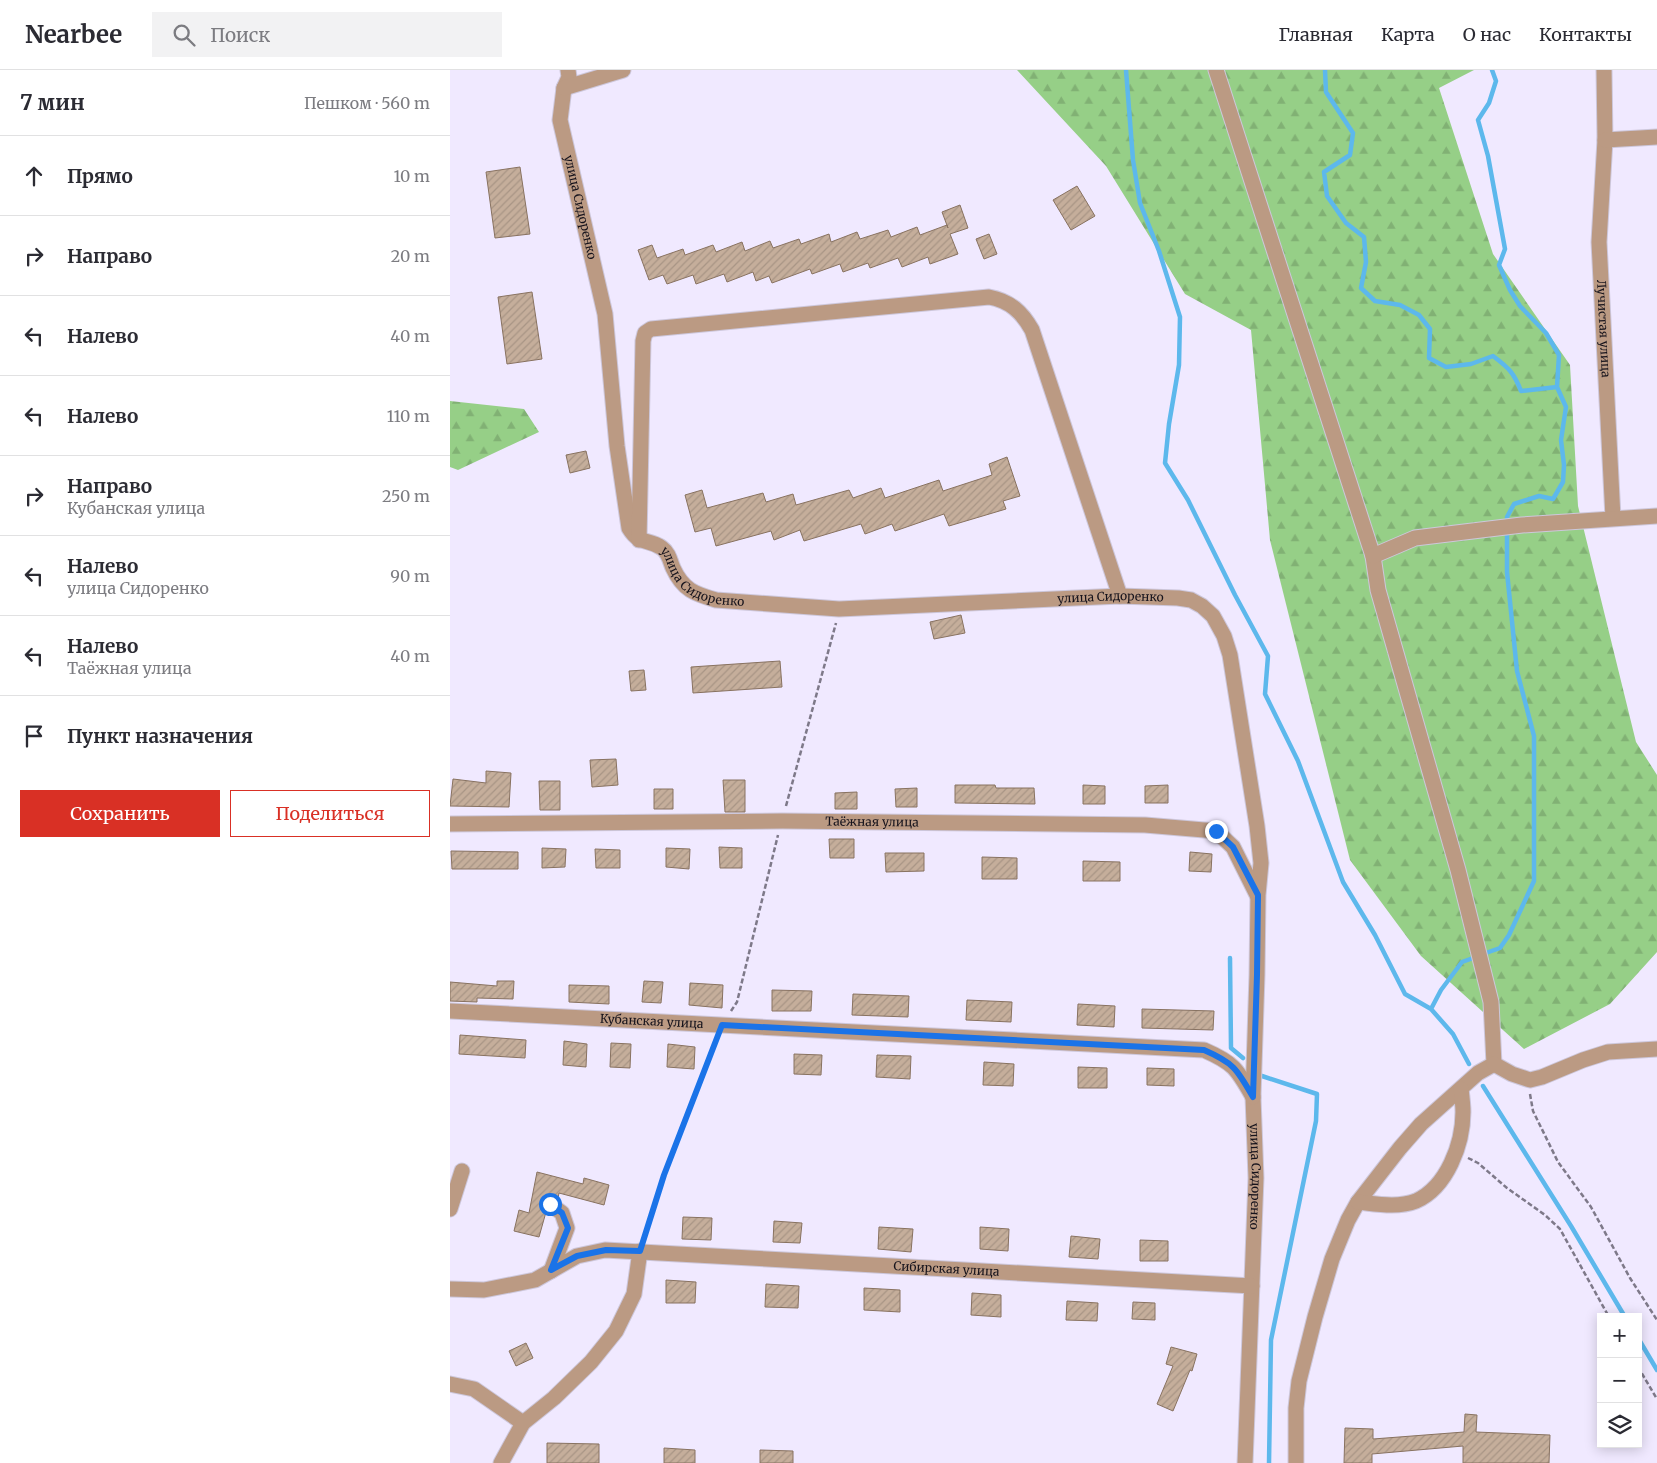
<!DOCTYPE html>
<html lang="ru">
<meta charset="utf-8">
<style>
:root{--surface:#fff;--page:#f2f2f3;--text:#2b2b33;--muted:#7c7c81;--line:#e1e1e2;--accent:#d93025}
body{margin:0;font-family:Merriweather,serif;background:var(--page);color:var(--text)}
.controls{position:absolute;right:15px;bottom:15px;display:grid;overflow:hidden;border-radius:0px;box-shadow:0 2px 12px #0003}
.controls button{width:45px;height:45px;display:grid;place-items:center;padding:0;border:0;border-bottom:1px solid var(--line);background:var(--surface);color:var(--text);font:25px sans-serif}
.stop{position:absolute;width:15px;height:15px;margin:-11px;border:4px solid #1a73e8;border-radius:50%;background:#fff}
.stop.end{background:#1a73e8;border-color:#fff;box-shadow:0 1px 5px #0008}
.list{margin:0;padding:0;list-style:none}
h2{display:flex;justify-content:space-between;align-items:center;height:65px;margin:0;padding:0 20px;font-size:21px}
h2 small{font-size:16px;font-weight:400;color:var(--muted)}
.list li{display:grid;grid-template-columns:32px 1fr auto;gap:15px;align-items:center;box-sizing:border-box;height:80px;padding:0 20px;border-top:1px solid var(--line)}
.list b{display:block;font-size:19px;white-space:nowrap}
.list p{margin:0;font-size:16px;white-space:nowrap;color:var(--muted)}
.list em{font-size:16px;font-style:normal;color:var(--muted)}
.actions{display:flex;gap:10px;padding:15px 20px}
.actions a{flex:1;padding:11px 0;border:1px solid var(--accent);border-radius:0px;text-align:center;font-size:18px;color:var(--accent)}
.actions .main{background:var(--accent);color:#fff}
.icon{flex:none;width:28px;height:28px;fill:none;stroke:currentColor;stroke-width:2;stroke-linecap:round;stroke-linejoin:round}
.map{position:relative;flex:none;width:1207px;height:1393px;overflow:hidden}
header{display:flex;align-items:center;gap:30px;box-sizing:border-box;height:70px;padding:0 25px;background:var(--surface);border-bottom:1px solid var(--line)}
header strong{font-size:24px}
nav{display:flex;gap:28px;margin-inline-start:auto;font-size:18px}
.search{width:350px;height:45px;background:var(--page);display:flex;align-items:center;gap:12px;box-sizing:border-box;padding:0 18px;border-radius:0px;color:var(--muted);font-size:19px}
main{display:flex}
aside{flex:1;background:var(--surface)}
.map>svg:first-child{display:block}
.forest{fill:url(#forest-firs)}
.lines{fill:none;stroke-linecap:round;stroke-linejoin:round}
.stream{stroke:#5db8ec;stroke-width:4.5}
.building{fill:url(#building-hatch);stroke:#887260}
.minor-casing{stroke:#cdc7db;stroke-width:17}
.path{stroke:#7e7989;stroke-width:2.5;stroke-dasharray:5 2.5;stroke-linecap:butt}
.minor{stroke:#bb9a83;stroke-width:15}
.route{stroke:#1a73e8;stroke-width:6}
.labels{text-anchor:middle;stroke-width:4;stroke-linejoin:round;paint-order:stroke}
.street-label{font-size:12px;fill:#16131c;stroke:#fff}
</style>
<header>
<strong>Nearbee</strong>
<div class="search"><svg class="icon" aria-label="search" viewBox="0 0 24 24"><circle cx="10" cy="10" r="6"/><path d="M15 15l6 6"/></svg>Поиск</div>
<nav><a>Главная</a><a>Карта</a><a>О нас</a><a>Контакты</a></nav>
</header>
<main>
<aside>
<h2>7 мин<small>Пешком · 560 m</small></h2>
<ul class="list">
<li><svg class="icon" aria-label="ahead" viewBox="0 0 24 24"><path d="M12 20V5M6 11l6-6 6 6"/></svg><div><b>Прямо</b></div><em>10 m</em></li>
<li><svg class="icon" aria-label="right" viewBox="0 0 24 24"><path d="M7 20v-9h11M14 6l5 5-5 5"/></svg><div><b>Направо</b></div><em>20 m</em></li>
<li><svg class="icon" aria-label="left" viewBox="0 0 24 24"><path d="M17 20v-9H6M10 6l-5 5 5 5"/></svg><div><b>Налево</b></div><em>40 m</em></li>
<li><svg class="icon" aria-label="left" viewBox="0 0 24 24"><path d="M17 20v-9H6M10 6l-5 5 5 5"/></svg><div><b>Налево</b></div><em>110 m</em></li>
<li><svg class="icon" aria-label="right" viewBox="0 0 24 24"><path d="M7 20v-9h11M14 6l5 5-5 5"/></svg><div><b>Направо</b><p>Кубанская улица</p></div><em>250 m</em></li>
<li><svg class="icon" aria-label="left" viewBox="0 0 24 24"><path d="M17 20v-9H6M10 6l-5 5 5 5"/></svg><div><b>Налево</b><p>улица Сидоренко</p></div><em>90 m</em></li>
<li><svg class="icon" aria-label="left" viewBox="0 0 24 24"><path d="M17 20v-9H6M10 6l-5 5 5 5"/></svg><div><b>Налево</b><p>Таёжная улица</p></div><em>40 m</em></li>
<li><svg class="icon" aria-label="arrive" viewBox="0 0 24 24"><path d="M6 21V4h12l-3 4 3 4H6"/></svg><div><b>Пункт назначения</b></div></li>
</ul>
<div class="actions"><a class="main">Сохранить</a><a>Поделиться</a></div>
</aside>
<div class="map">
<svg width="1207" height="1393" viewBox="0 0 1207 1393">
<defs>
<pattern id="forest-firs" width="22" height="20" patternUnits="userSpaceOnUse" patternTransform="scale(1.25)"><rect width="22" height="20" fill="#96cf87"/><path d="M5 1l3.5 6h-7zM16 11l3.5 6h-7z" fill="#81b174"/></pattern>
<pattern id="building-hatch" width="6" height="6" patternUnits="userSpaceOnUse" patternTransform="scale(1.25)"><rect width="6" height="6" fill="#c5ae9b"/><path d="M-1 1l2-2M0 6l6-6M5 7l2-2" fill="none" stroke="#a89585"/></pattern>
</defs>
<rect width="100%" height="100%" fill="#f0e9ff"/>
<path class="forest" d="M567,0H1024L989,18L1043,184L1120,295L1128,436L1186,672L1207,705V882L1160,934L1074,979L971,886L900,790L820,470L801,260L735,224L656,96Z
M0,331L74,339L89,362L8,400L0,397Z"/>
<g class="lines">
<path class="stream" d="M676,0L683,90L690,133L709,181L730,247L729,295L719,354L715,393L738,430L785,525L818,586L815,624L848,691L893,812L925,865L955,924L981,939L1003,964L1019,994
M875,0L876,22L903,63L900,85L874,102L877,126L896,153L914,167L916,192L911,218L925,231L950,235L969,245L980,259L979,288L996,297L1021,294L1043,286C1059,298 1064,303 1071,321L1107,317
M1033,884L1050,878L1059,865L1084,811V666L1067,601L1057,502V447L1064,434L1089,426L1103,429L1113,412L1114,395L1111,370L1116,337L1107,317L1109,285L1096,263L1070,236L1060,220L1049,195L1055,179L1038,86L1028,50L1039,33L1046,11L1042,0
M780,888L781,978L793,988
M981,939L991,920L1012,892L1026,887
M812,1006L867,1024L866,1051L821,1270L819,1393
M1033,1016L1121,1156L1175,1247
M1188,1268L1207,1300"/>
</g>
<path class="building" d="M70,97L80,164L45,168L36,102Z
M627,116L645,146L621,160L603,130Z
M510,135L518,158L500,164L508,184L480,194L478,187L452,197L448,188L420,198L418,193L393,202L390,194L362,204L360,199L322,213L319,206L306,211L303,202L277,212L274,204L246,214L243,205L217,214L213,205L199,210L188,180L202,175L207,188L233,179L235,185L263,175L266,182L292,172L295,181L320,171L323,178L349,169L351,174L379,164L381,172L407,162L410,169L438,160L441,167L467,157L470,165L497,155L498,158L492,142Z
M539,164L547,184L534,189L526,169Z
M82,222L92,289L57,294L48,227Z
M136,381L140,398L120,403L116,385Z
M557,387L570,426L553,431L556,439L499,456L494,444L445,461L442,454L415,464L411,454L354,471L350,460L324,470L321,461L266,476L261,458L245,462L235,425L252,420L257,438L313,423L316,432L343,424L346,435L399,420L403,428L431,418L435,428L489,410L493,421L542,405L539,394Z
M511,545L515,563L484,569L480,552Z
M330,591L332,617L243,623L241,597Z
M194,600L196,620L181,621L179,601Z
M166,689L168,715L142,717L140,690Z
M36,701L61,703L59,737L0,736L3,709L36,713Z
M273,710H295V742H275Z
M89,711H110V740H90Z
M505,715H545L546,718H584L585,734L505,733Z
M633,715L655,716V734H633Z
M718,715V733H695V716Z
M467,718V737H446L445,719Z
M204,719H223V739H204Z
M407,722V739H385V723Z
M379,769H404V788H380Z
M269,777L292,778V798H270Z
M92,778L116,779L115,797L92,798Z
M216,778L240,779L239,799L216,797Z
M145,779L170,780V798H146Z
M1,781L68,782V799H2Z
M740,782L762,784L761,802L739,801Z
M435,783H474V801L436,802Z
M532,787L567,788V809H532Z
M633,791L670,792V811H633Z
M47,911H64L63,929L27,928V932L0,931V912L47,916Z
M194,911L213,912L211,933L192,932Z
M240,913L273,915L272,938L239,935Z
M119,915L159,916V934L119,932Z
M322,920L362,921L361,941H322Z
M403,924L459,926L458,947L402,945Z
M517,930L562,932L561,952L516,950Z
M628,934L665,936L664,957L627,955Z
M692,939L764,941L763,960L692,958Z
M10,965L76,970L75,988L9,984Z
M114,971L137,974L136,997L113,995Z
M161,973L181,974L180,998L160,997Z
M218,974L245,977L244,999L217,997Z
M344,984L372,985L371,1005L344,1004Z
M427,985L461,986L460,1009L426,1007Z
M534,992L564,994L563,1016L533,1015Z
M628,997L657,998V1018H628Z
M697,998L724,999V1016L697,1015Z
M87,1102L133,1114L134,1108L159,1115L154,1135L109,1123L108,1128L102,1125H97L93,1128L91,1132L92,1138L96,1142L89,1167L64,1161L69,1140L79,1143Z
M233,1147L262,1148L261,1170L232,1169Z
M324,1151L352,1153L350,1173L323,1172Z
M429,1157L463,1159L461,1182L428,1179Z
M530,1157L559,1159L558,1181L530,1179Z
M621,1166L650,1169L648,1189L619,1187Z
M690,1170L718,1171V1191H690Z
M216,1210L246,1212L245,1233H216Z
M316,1214L349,1216L348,1238L315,1237Z
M414,1218L450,1220V1242L414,1240Z
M522,1223L551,1225V1247L521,1245Z
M617,1231L648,1233L647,1251L616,1250Z
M683,1232L705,1233V1250L682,1249Z
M76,1273L83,1288L66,1296L59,1281Z
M721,1277L747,1284L742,1301L740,1300L723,1341L707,1334L723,1296L716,1294Z
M1015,1344L1027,1345L1026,1362L1100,1365L1099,1393H1013V1376L922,1384V1393H894L895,1358L923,1359V1369L1014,1362Z
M97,1373L149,1374V1393H97Z
M214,1378L245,1380V1393H214Z
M310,1380L343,1381V1393H310Z"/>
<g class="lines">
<defs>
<g id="minor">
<path id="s1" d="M118,0L119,7L114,18L110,50L155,244L167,376L179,458C190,476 198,468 212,478C219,483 220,491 223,498C233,520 245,524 266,530L389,539L670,526L728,528L741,530L752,536L763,546L774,566L780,585L807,756L811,793L808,825L807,905L803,1027L806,1108L795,1393"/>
<path d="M766,0L923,486L928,520L1008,800L1041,932L1044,994L1028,1003L971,1054L950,1078L908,1132L898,1150L882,1189L865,1247L849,1311L846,1338V1393"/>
<path id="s2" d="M1154,0L1155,70L1149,172L1163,448"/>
<path d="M114,18L173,0"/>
<path d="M1155,70L1207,67"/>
<path d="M189,470L193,271L195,263L201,259L539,227C560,231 572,242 582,260L670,526"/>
<path d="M923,486L965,468L1072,455L1207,446"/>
<path id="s3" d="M0,754L332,751L695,755L766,761L783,777L807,825"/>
<path id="s4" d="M0,941L754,980C784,993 787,999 803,1027"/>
<path d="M1044,994L1062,1004L1080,1010L1092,1007L1133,990L1158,982L1207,979"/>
<path d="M908,1132C927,1134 948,1138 966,1131C997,1117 1013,1074 1013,1042C1013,1035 1012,1027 1011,1019"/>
<path d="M100,1134L112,1143L117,1158L101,1201"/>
<path d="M0,1139L12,1101"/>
<path id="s5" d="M0,1219L34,1220L85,1210L127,1186L155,1180L802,1216"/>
<path d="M0,1314L24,1319L73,1353"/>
<path d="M51,1393L73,1353L104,1328L141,1292L166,1261L184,1224L190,1181"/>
</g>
</defs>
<use href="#minor" class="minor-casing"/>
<path class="path" d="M336,736L386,553
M281,941L287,932L328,765
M1080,1024L1083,1041L1108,1092L1141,1137L1180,1208L1207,1250
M1018,1088L1028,1093L1057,1118L1095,1145L1110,1159L1159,1247
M195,1167L214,1105L267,970
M1188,1297L1207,1329"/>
<use href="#minor" class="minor"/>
</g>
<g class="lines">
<path class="route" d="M100,1134L112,1143L118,1158L101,1200L127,1186L156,1180L190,1181L214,1105L272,955L754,980C784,993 787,999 803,1027L807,905L808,825L783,777L766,761"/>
</g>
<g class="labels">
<g class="street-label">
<text dy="4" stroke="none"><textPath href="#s1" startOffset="141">улица Сидоренко</textPath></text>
<text dy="4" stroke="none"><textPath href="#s2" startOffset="259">Лучистая улица</textPath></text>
<text dy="4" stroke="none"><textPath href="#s1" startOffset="560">улица Сидоренко</textPath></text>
<text dy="4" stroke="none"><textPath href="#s1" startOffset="980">улица Сидоренко</textPath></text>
<text dy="4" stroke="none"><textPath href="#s3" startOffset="422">Таёжная улица</textPath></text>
<text dy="4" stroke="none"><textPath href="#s4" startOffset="202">Кубанская улица</textPath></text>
<text dy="4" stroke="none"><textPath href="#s1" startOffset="1655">улица Сидоренко</textPath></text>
<text dy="4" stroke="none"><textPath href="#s5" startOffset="505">Сибирская улица</textPath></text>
</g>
</g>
</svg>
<div class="controls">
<button>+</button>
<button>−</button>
<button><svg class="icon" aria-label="layers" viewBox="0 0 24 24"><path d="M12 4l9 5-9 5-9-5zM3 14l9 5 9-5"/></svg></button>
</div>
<div class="stop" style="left:100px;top:1134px"></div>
<div class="stop end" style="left:766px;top:761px"></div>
</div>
</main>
